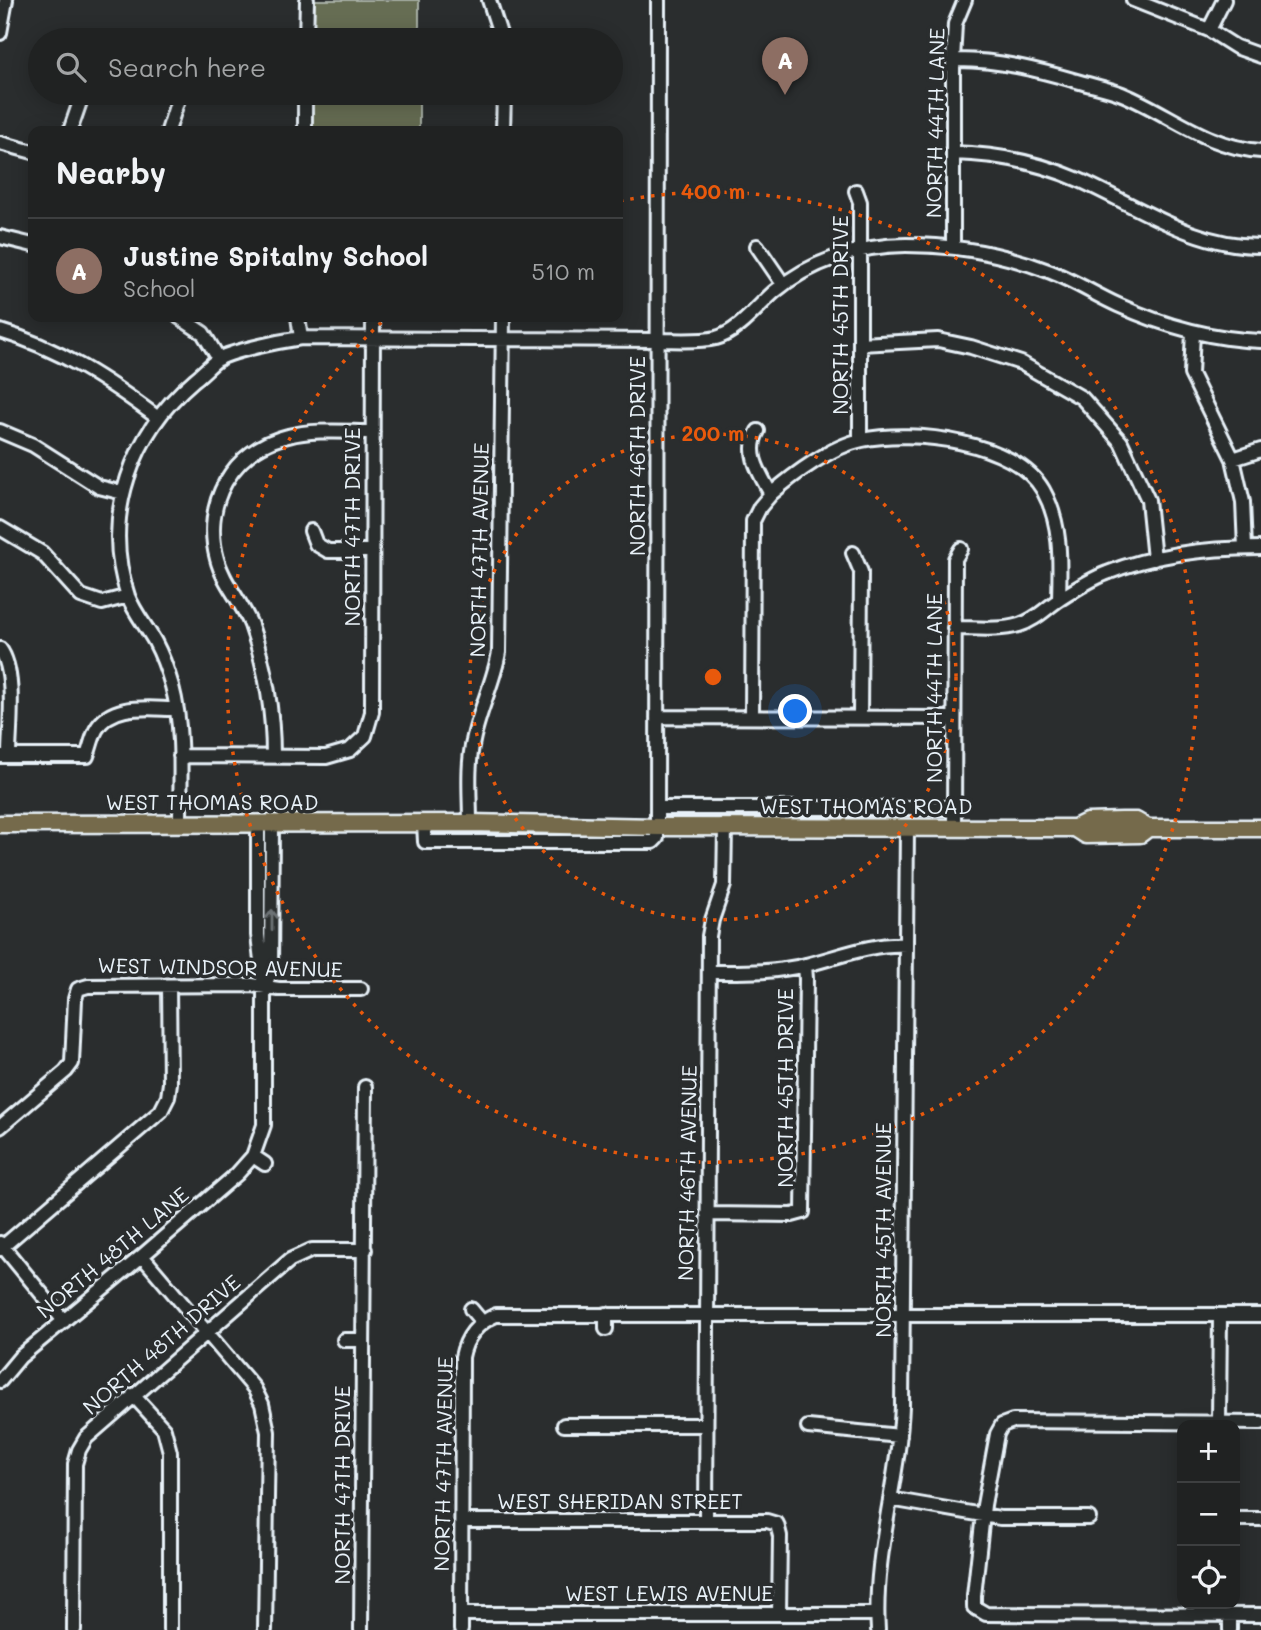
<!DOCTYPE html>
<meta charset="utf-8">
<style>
:root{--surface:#202222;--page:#2d2f2f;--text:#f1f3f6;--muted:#a2a4a5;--line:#3d3f40;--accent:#ffd166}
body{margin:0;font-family:Mali,sans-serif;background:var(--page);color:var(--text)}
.controls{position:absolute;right:21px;bottom:21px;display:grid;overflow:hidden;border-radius:14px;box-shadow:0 4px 18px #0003}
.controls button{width:63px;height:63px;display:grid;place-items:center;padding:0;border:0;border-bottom:2px solid var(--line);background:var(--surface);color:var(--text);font:35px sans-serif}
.you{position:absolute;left:796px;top:712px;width:24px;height:24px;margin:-18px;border:5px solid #fff;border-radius:50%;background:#1a73e8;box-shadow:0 0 0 10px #1a73e833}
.badge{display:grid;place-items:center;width:46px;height:46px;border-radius:50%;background:var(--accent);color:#fff;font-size:23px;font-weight:700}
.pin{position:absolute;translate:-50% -58px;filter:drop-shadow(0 2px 4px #0008)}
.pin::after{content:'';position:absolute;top:37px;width:24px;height:21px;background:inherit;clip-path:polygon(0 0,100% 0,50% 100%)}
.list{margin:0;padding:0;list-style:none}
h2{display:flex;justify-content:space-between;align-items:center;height:91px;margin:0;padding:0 28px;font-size:30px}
h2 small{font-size:23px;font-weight:400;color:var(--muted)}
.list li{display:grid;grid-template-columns:46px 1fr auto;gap:21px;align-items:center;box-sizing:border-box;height:105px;padding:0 28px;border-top:2px solid var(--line)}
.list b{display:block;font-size:26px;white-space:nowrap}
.list p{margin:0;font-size:23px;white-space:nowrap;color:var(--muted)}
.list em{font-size:23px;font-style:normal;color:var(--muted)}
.icon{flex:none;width:38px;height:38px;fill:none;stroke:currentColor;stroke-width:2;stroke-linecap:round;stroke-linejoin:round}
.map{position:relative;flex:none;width:1261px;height:1630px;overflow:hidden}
.search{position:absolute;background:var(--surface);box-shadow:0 4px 18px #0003;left:28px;top:28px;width:595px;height:77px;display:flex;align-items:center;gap:18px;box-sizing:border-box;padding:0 24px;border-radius:38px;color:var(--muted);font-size:26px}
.panel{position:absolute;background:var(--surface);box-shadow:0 4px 18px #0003;left:28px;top:126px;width:595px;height:196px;border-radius:14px}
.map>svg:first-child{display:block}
.green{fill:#666d52;stroke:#a7afa5;stroke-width:2}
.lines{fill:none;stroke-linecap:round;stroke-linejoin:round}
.minor-casing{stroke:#e8f1f8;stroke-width:18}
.major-casing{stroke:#e8f1f8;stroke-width:21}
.minor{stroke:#2a2d2e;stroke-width:12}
.major{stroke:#746b4b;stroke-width:16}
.oneway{stroke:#6c7275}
.ring{fill:none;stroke:#e8590c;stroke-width:3.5;stroke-dasharray:3.5 7}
.labels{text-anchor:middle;stroke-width:7;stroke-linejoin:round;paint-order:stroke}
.street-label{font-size:21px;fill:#e8f1f8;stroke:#2a2d2e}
.centre{fill:#e8590c;stroke:#2a2d2e;stroke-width:3.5}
.ring-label{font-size:21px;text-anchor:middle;font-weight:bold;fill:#e8590c;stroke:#2a2d2e;stroke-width:7;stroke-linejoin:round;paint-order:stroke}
</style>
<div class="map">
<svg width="1261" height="1630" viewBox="0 0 1261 1630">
<rect width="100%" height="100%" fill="#2a2d2e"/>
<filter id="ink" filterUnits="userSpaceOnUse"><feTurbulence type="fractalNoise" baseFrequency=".0143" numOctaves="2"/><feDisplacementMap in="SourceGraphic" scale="14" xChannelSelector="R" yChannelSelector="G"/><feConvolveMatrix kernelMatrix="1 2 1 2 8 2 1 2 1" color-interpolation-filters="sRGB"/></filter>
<g filter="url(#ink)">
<path class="green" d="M313,0H419V40H313Z
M313,93H419V131H312Z"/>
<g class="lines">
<defs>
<path id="minor" d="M489,0L502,40
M1133,0L1209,30L1236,47L1261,56
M1209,30L1224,0
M0,33L6,0
M306,40L307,0
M953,60C996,59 1039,70 1080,82C1094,86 1109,89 1122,94C1171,114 1205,147 1261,151
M70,131L83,93
M168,131L180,93
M305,131V93
M503,131L504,93
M0,143L33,152
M953,153C996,154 1040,163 1079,180C1138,206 1194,247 1261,246
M856,191L860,202V440
M0,237L33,245
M757,246L783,284
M953,247V60L955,24L965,0
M179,317L203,333L219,359
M298,317L301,338
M0,331C59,348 109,381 158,418
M1193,332L1191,374L1233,459L1243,502L1245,548
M860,344L938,340L971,347L1021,363L1082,398L1121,442L1148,500L1154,559
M0,431L33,445L99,487L123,493
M1233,459L1261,450
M771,494C794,474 832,446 862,440C912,429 1015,441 1043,490C1062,524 1060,562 1059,599
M0,528L42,553L81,596L102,603L128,596
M311,531L316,544L328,551H372
M853,553L861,572L860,717
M954,628C975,628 999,631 1019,625C1036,620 1046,608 1060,599C1074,590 1091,579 1107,573C1156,553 1209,548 1261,548
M0,649C17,672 9,728 9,756
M657,717L953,718
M752,717L753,521L760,507L771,494C760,474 745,453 758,431
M0,756H87C90,748 92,738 96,730C111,702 150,709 176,709
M180,756L326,757L350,750L365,736L372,712L373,317
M273,756C273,710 266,668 251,625C242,602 223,583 217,559C202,504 231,450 288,436C314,429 345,432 373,432
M658,808H954
M424,823L425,842H653L657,838L658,0
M470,823C470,796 467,767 473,741C479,710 494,682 499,652L503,317
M180,824C180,780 184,730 172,686C168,672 162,655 155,642C146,626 134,612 128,596C101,516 132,433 194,380C202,374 210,365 218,359C235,350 281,341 301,338L658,340C676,340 698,342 716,338C738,332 757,307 774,292C809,262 860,245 906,245C956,245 1005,254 1051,272C1074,281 1096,295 1118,305C1164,326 1210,339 1261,341
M954,828L955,559L961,549
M709,972C742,972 773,973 806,965C839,957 871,943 906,945
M264,986L271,972L272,824
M0,1127L66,1071L72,1063L75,999L78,989L88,986L252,985L279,989H361
M253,1156L265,1164
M707,1214L792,1215L803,1212L806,979L805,965
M0,1243L64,1321
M0,1249L161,1111L168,1097L170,1083L169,986
M142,1256L254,1388L262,1404L268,1432L265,1630
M471,1309L482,1322
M606,1314V1329
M344,1340H363
M0,1381L20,1357L142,1256L237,1174L253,1156L264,1125V986L258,935V824
M133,1395L164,1429L170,1452V1630
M1219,1422L1220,1315
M1261,1423L1013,1421L1002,1425L997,1434L984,1505L974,1596V1607L986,1614L1261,1615
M564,1425H706
M808,1427L900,1436
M890,1499L1000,1518H1089
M1235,1519H1261
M462,1521H767L777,1524L780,1536L779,1614
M706,1521L709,936L712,920L724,885L725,828
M461,1614H877
M74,1630L75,1464L79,1450L86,1438L290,1260L312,1250H365
M361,1630L365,1087
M461,1630L462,1357C466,1337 477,1323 496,1315H1261
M878,1630C873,1554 899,1481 902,1406L907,828
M1230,1630V1615"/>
<path id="major" d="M0,824L470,823L658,827L1044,828H1075L1087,822L1122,821H1136L1148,828H1261
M1075,828L1086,835L1140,834L1148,828"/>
</defs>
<use href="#minor" class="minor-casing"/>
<use href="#major" class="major-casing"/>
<use href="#minor" class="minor"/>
<use href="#major" class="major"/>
</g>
<defs><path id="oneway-shaft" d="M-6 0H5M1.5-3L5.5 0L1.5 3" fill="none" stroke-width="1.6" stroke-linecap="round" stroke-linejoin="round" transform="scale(1.75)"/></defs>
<use class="oneway" href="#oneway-shaft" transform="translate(272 920) rotate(-90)"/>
</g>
<g class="ring">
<circle cx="713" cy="677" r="243"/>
<path d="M620 201A485 485 0 1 1 385 319"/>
</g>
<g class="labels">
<g class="street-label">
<text transform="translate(936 123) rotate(-89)" y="7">NORTH 44TH LANE</text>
<text transform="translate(841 315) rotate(-90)" y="7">NORTH 45TH DRIVE</text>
<text transform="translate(638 456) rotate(-90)" y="7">NORTH 46TH DRIVE</text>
<text transform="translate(353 527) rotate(-90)" y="7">NORTH 47TH DRIVE</text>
<text transform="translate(480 550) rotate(-89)" y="7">NORTH 47TH AVENUE</text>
<text transform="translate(935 688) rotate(-90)" y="7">NORTH 44TH LANE</text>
<text x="212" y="810">WEST THOMAS ROAD</text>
<text x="866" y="814">WEST THOMAS ROAD</text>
<text transform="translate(220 968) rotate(1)" y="7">WEST WINDSOR AVENUE</text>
<text transform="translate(786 1088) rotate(-90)" y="7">NORTH 45TH DRIVE</text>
<text transform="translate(688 1173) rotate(-89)" y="7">NORTH 46TH AVENUE</text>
<text transform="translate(884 1230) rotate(-90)" y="7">NORTH 45TH AVENUE</text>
<text transform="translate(113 1253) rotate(-40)" y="7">NORTH 48TH LANE</text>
<text transform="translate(162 1345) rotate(-41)" y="7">NORTH 48TH DRIVE</text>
<text transform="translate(444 1464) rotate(-89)" y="7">NORTH 47TH AVENUE</text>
<text transform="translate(343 1485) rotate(-90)" y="7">NORTH 47TH DRIVE</text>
<text x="620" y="1509">WEST SHERIDAN STREET</text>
<text x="669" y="1601">WEST LEWIS AVENUE</text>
</g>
</g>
<circle cx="713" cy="677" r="10" class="centre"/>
<g class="ring-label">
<text x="713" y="199">400 m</text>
<text x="713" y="441">200 m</text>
</g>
</svg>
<div class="controls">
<button>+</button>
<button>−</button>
<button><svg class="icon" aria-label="locate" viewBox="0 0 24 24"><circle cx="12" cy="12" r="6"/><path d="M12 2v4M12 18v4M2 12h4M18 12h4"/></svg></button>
</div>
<div class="you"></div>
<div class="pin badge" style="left:785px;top:95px;background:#8d6e63">A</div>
<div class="search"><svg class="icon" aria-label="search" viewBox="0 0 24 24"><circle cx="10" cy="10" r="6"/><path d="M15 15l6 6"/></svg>Search here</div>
<section class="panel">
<h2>Nearby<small></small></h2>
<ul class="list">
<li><span class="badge" style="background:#8d6e63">A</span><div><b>Justine Spitalny School</b><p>School</p></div><em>510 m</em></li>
</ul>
</section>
</div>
